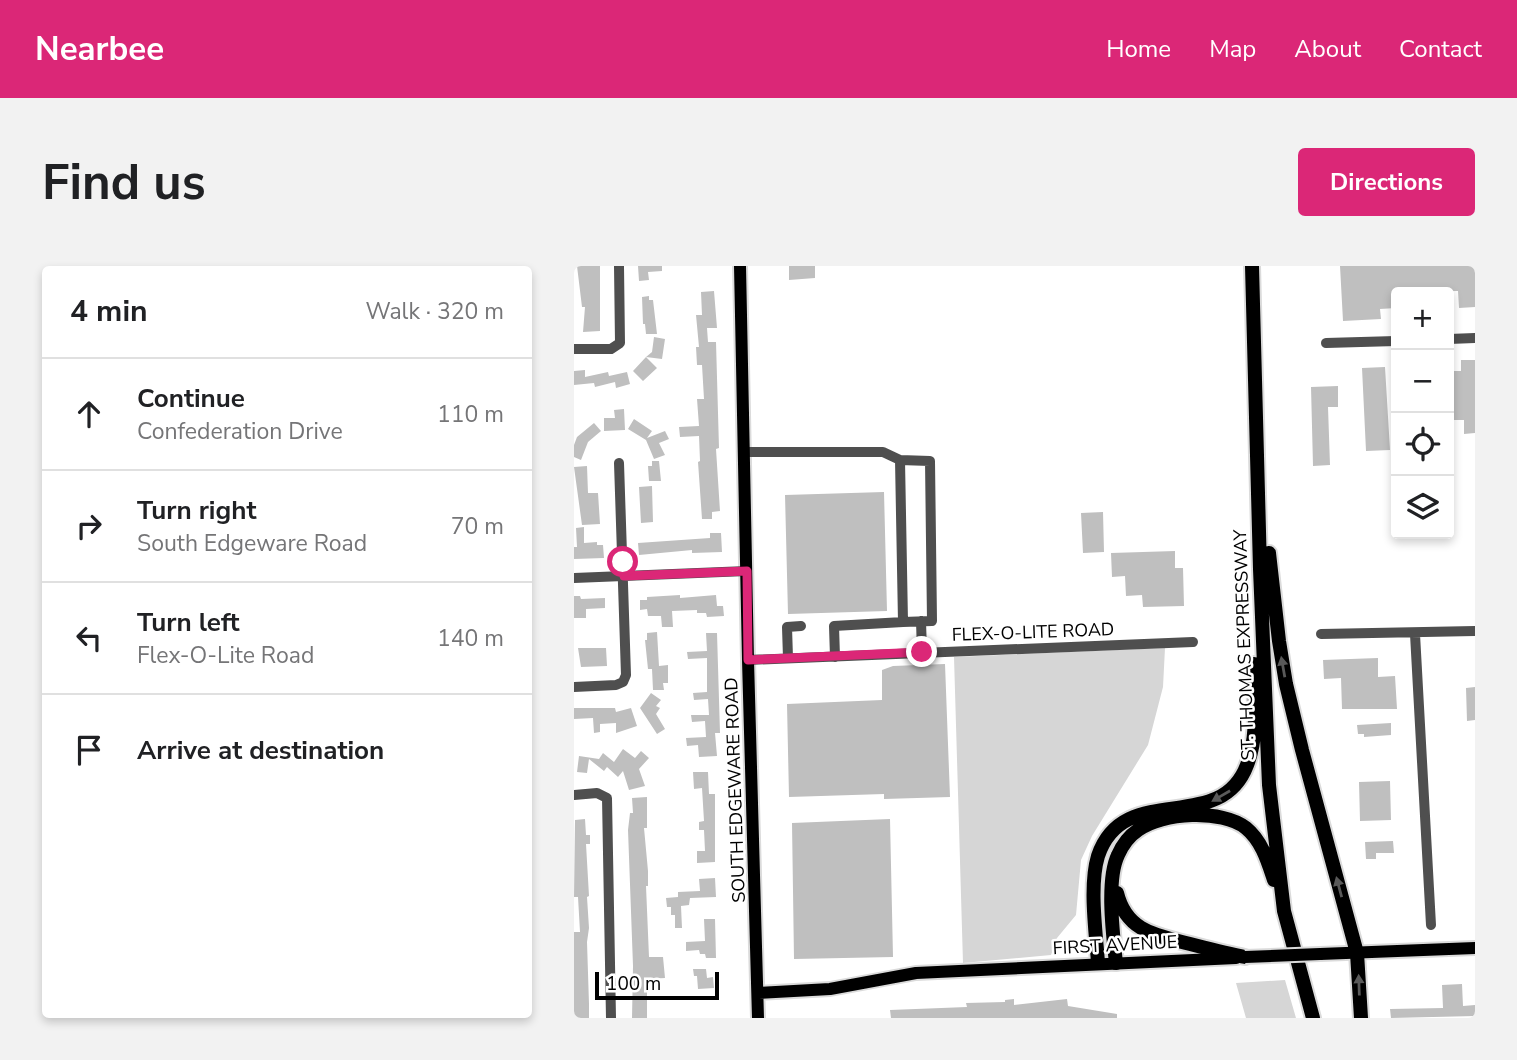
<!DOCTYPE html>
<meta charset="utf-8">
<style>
:root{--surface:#fff;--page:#f2f2f2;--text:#202124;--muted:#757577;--line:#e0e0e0;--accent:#db2777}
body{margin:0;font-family:"Nunito Sans",sans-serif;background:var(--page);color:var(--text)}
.controls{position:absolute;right:21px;top:21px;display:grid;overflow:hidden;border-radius:7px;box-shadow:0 4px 10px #0003}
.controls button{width:63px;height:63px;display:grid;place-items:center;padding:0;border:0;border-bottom:2px solid var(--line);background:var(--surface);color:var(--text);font:35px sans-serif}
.scale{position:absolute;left:21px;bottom:18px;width:124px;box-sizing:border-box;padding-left:7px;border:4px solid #000;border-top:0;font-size:19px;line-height:24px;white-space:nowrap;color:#000;-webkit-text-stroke:5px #fff;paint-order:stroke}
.stop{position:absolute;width:21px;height:21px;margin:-16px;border:5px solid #db2777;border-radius:50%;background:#fff}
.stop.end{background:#db2777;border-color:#fff;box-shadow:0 2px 7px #0008}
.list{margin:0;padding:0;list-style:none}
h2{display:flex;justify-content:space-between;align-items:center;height:91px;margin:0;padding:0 28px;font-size:30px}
h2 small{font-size:23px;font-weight:400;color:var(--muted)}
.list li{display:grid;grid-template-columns:46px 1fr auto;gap:21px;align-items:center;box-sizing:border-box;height:112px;padding:0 28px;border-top:2px solid var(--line)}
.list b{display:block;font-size:26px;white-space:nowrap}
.list p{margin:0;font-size:23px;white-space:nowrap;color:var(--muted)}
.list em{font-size:23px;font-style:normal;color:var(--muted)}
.icon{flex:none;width:38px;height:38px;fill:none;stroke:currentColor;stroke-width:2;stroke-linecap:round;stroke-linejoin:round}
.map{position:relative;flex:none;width:901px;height:752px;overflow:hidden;border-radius:7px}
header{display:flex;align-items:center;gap:42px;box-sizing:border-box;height:98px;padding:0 35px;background:var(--accent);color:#fff}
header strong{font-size:33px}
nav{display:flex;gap:38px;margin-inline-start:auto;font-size:24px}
.intro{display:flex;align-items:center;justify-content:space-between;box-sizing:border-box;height:168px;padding:0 42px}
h1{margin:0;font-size:49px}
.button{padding:18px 32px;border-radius:7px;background:var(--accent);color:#fff;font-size:24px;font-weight:700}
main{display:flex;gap:42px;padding:0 42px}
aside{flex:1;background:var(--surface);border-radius:7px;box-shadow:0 4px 10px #0003}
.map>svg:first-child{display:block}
.green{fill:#d6d6d6}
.building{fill:#bfbfbf}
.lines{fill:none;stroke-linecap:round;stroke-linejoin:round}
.major-casing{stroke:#dbdbdb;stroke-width:16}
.highway-casing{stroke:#dbdbdb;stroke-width:18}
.minor{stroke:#4f4f4f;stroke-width:10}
.major{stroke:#000;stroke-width:12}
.highway{stroke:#000;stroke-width:14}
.major-bridge-casing{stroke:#dbdbdb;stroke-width:16;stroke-linecap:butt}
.major-bridge{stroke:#000;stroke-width:12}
.oneway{fill:#595959}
.route{stroke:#db2777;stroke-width:9}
.labels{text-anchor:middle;stroke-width:5;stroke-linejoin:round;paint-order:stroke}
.street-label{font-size:18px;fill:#000;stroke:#fff}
</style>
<header>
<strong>Nearbee</strong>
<nav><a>Home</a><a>Map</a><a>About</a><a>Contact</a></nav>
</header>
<div class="intro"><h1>Find us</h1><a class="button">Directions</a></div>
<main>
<aside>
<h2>4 min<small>Walk · 320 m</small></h2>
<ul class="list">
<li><svg class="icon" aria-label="ahead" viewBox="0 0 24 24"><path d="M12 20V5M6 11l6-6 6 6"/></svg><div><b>Continue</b><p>Confederation Drive</p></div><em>110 m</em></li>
<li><svg class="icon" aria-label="right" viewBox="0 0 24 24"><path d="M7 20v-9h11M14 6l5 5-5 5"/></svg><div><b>Turn right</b><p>South Edgeware Road</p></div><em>70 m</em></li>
<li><svg class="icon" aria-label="left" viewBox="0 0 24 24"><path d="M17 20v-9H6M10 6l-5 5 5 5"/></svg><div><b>Turn left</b><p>Flex-O-Lite Road</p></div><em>140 m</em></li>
<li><svg class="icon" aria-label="arrive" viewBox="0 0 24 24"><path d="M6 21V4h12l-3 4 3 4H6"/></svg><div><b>Arrive at destination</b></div></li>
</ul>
</aside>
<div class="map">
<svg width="901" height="752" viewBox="0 0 901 752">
<rect width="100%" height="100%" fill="#fff"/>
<path class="green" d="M591,382L589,421L574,479L518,570L507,594L502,649L483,672L477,689L389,697L380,391Z
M711,714L722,752H672L662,717Z"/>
<path class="building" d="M3,0H26V65L9,66L11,41H8Z
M64,0H88V5L74,6L75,14L65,15Z
M215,0H241V12L215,14Z
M766,0H901V41L885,42L884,25L822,26V42L806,43L807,53L769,55Z
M140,25L143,62H133L134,76H142L145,182L142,183L146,245L138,246V253H128L124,196L126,195L125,170L106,171L105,161L125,160L123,133H130L128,99H123L122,81H125L122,49H128L127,26Z
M75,30V34H79L83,68H72L71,58H69L68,31Z
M80,71L91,73L88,93L72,91L78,86Z
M72,91L83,102L69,115L59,105Z
M887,94H901V167L890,168V154H875V105H887Z
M811,101L816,184L792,185L788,102Z
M11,104V111L34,106L35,110L53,106L56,118L42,122L41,116L21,121L20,117L0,119V105Z
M764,120V141H754L756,199L739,200L737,121Z
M50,143L51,164L30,165V152H41L40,144Z
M60,153L78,165L73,172L91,165L95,173L85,177L91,189L80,193L72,174L54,163Z
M20,157L27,165L14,176L7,194L0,191V179L3,171Z
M78,195H85L87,215H75L74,200H78Z
M13,200L14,227H24L26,258L8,259L0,201Z
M78,220L79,256L67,257L65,221Z
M310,226L313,345L214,348L211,229Z
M529,246L530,286L509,287L507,247Z
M10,261V277L23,276V279H29L30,292L0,293V281H3L2,262Z
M136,267H147L148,286L118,287V284L65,289L64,277L136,272Z
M601,285V302H609L610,340L569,341L568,329L552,330L551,310L538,311L537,287Z
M106,329V332L142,329L143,340H149L150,350L133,351L132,347H123V344L98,345L99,361H88L87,350H74L73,343L66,344V334H73V331Z
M0,330H6L7,333L31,332V342L12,343V352H0Z
M83,366L85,400L94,399V417H89L90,424H79L78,403H74L71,374H73V367Z
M132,367H143L146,467H141L143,490L125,491L124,479L113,480L112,472L132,471L131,455L118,456L117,449H135L134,433L120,434L119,427L133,426V392L114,393L113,386L133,385Z
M4,382H32L33,400L7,401Z
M804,392V411L821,410L823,443H768L767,412L750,413L749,394Z
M371,398L376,531L310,533V528L215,531L213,438L308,434V404L319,400Z
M901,421V454L893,455L892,422Z
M77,427L87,434L82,440L86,442L82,448L91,463L83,468L66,442Z
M0,442H41L42,446L57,442L63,460L42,467V457L26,458V466L20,467L19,452L0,453Z
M817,457V469L790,471V468H784L783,459Z
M49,483L61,492L67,485L75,492L65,503L71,520L55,524L49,505L44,511L33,501L30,505L15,493L13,507L3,506L5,490L25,493L29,487L40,496Z
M119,506H134L135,528H141V596L123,597V585H131L130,564H125V556L130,555L128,522L120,523Z
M816,515L817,554L786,555L785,516Z
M73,531V562H70L74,605V620H72L75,691H89L91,712L73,713V752H58L59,700L54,564L56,547H59L58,532Z
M11,553L12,569H16V578H12L15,630L13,631L15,662L13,676L15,738V752H0V666H6L4,631H0L1,554Z
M316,553L319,691L220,693L218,557Z
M819,575L820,587H802V593H792L791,576Z
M141,612L142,631L116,632L115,639L107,640L108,662H101V649H97V641H93L92,632L104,631V626L126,625L125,613Z
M130,653H141L142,692H132L131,688H126L125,684L112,685V676L131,675Z
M119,703H132L133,712L139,711L140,722L124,723L123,710H120Z
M888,718L889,740L901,739V750L817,752L816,743L869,742L868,719Z
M440,733V739L493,733L494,740L543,748V752H317L316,744L393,741L392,737L431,736V734Z"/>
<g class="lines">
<defs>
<path id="major" d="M166,0L174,394L184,752
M746,688L901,682
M185,727L256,723L342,707L662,692"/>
<path id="highway" d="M678,0L686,303L695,519L710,645L739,752
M695,287L705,375L712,418L728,484L783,687L787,752
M543,627C552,664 580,669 612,677C632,682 651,687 671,691
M524,697C522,666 515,620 524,590C550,513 646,571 673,499C685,469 680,431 680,398
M542,697C539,669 532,614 544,589C548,580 555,570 564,564C588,546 648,543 672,562C688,575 694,596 700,614"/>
</defs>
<use href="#major" class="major-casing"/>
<use href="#highway" class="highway-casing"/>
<path class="minor" d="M875,73L901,72
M752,77L822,75
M0,83H37L46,77L45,0
M170,186H309L326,194
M0,312L173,305
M347,355L348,386
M747,368L901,365
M841,368L857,659
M261,391L260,360L329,356L326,194L356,195L358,355L329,356
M214,392L213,361L227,360
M174,394L619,376
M0,421L42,419L49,416L52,409L45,197
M0,529L23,527L33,532L37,752"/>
<use href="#major" class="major"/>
<use href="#highway" class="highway"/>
<defs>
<path id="major-bridge" d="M671,691L746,688"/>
</defs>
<use href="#major-bridge" class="major-bridge-casing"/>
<use href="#major-bridge" class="major-bridge"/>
</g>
<defs><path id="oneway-solid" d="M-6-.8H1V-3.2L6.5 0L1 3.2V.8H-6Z" transform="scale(1.75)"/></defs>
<g class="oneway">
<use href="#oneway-solid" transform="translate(709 401) rotate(-100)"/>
<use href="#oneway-solid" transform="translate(647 530) rotate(150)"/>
<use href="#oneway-solid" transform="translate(765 621) rotate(-105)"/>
<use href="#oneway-solid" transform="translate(785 719) rotate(-92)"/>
</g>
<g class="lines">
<path class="route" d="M49,296L50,310L173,305L174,394L348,386"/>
</g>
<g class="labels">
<g class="street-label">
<text transform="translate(459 366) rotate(-2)" y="6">FLEX-O-LITE ROAD</text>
<text transform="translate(670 379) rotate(-92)" y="6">ST. THOMAS EXPRESSWAY</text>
<text transform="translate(161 524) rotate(-92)" y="6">SOUTH EDGEWARE ROAD</text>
<text transform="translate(541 679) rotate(-3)" y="6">FIRST AVENUE</text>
</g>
</g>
</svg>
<div class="controls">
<button>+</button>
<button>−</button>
<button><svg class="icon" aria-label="locate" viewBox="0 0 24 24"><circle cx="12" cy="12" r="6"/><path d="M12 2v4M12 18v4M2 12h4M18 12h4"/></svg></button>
<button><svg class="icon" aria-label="layers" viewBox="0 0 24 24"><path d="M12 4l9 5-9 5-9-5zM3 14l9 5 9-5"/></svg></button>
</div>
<div class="scale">100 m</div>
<div class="stop" style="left:49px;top:296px"></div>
<div class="stop end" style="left:348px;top:386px"></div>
</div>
</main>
